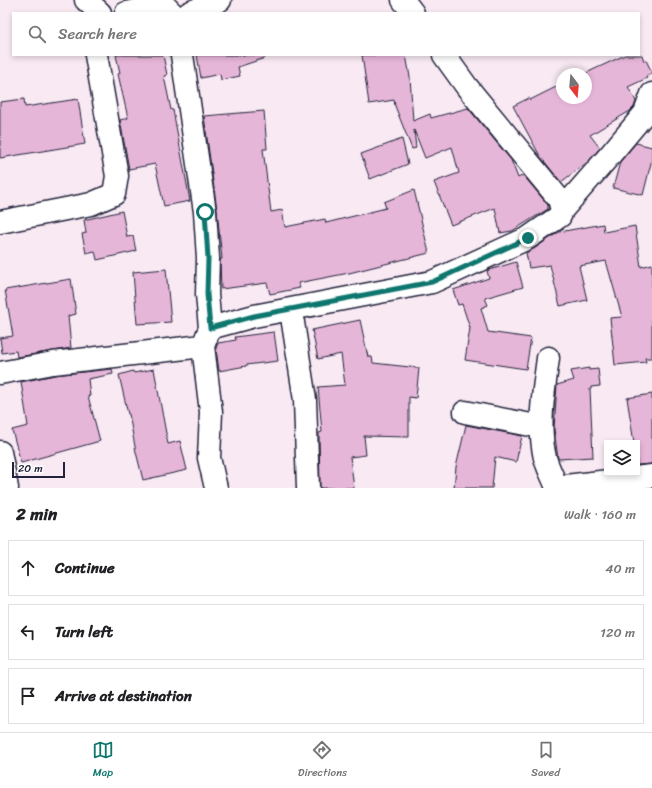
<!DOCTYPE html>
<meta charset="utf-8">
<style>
:root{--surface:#fff;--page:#f2f2f2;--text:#202124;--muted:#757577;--line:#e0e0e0;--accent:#0f766e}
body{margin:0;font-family:Sriracha,sans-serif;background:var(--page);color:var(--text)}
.controls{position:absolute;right:12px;bottom:12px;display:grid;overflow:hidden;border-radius:0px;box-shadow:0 2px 6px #0003}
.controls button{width:36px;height:36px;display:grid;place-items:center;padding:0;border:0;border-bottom:1px solid var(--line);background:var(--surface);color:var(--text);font:20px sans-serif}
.compass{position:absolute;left:556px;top:68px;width:36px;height:36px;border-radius:50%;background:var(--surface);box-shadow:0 2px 6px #0003;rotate:164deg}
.scale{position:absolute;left:12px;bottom:10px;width:53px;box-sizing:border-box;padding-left:4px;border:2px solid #22223b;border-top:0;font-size:11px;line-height:14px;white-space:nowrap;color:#22223b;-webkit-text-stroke:3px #fff;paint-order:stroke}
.stop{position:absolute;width:12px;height:12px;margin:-9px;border:3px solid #0f766e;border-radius:50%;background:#fff}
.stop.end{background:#0f766e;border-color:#fff;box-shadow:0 1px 4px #0008}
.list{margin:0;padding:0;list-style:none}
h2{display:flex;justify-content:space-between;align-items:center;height:52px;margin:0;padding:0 16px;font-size:17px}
h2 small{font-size:13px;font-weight:400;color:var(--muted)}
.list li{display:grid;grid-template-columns:26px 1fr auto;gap:12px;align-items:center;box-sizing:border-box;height:56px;margin:0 8px 8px;padding:0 8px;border:1px solid var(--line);border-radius:0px}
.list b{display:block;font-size:15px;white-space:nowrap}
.list em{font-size:13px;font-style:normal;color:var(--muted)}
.icon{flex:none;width:22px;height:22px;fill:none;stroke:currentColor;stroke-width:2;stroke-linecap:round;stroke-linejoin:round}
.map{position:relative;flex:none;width:652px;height:488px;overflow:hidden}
.search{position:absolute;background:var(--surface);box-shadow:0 2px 6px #0003;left:12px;right:12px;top:12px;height:44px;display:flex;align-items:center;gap:10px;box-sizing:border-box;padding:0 14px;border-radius:0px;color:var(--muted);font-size:15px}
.sheet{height:244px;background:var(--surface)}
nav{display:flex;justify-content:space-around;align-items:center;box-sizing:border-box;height:56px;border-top:1px solid var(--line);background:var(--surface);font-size:11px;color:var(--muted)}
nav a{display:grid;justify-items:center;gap:2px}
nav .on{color:var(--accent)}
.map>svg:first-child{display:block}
.building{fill:#e6b6d8;stroke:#22223b}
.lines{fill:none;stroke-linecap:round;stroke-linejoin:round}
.minor-casing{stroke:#22223b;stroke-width:25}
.minor{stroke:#fff;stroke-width:22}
.route{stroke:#0f766e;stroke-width:5}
</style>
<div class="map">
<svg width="652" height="488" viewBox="0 0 652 488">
<rect width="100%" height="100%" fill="#f8e9f3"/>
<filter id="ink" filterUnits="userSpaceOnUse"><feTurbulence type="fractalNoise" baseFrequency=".025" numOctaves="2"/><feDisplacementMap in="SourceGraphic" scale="8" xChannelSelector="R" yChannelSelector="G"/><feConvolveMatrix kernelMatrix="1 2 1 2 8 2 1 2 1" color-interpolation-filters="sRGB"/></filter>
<g filter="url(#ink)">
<path class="building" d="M116,55H163L167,75L164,76L171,110H173L190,201L164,206L155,164L129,169L120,120L128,118L118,74L120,73Z
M197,55H265V58L238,67L240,76L221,80L220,74L201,78Z
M362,55H406L410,77L413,121L430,114L431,118L468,108L511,160L518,178L523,175L548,205V209L512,231L500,233L495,208L451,225L434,182L459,173L452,147L425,158L414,130L416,148L412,149L395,106L394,100L369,104Z
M625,55H642L644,61L646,60L652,73L646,76L647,78L628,87L636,101L634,107L630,111L590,135L600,148L589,161L561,182L540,156L513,106L529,98L530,100L562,84V98H586V74H584Z
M24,99L25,107L78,99L85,144L0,158V102Z
M264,111L267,149H263L271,212L282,210L285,227L325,219L326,223L386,208L384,202L414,190L429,253L349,273L298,283L300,288L270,294L267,283L221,289L220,259H222L217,210L204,116Z
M402,139L408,164L370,179L361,154Z
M636,143L652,147V159L643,195L613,188L620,162Z
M122,211L127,237L133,236L136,251L97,260L95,251L86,253L82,234L86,233L84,220Z
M603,224L604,232L635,226L641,267L652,264V358H645L646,362L615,365L610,318L622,317L606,261L579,266L587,300L560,306L550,265L529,268L526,253L535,248L559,232Z
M516,262L523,287L485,298L488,305L481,308L488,332L531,338L526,369L465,360L470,328L462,304L458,305L453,290L489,278L487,271L489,270Z
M166,269L171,322L137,324L133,272Z
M71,279L76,314L68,316L71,348L17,357L16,351L2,353L0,338L13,336L5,290Z
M360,320L368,357H372L373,363L419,368L416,398L409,397V437L364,436L366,455L350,457L354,488H320L319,433L322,432L318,387L345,385L341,354L318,359L312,330Z
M274,332L278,361L246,365V366L219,371L216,348L218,343L236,340L235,337Z
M589,368V370L598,369L600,386L591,387V389H590L593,457L558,459L554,429L557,385L574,380L571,371Z
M112,369L113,374L88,379L90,396H88L100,441L21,463L12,430L28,426L21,382L55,375Z
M154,369L168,444L180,441L187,470L143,480L136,452L129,414H128L119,375L133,371L134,373Z
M652,394V464L637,465V443H634L627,398Z
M466,425L522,436L516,462L495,457L492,488H454L456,467Z"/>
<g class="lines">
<defs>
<path id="minor" d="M86,0L100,13
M403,0L413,13
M126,13L164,5L172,13
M189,13L220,0
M562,210L610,155L645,113L652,94
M0,222L91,204L114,194L117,176L96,55
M291,310L305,400L308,488
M210,328L254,316L432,282L528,238L560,216L562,210L559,199L467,87L444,55
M203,346L211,412L209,458L216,488
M548,358C544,390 538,422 544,453C546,466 553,476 557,488
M0,373L53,363L203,346L210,328L207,294L208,258L205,212L182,55
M465,412L541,427
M0,452L7,488
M557,487L652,476"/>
</defs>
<use href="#minor" class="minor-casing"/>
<use href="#minor" class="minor"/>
</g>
</g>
<g class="lines" filter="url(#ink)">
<path class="route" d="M205,212L208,258L207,294L210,328L254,316L432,282L528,238"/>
</g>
</svg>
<div class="controls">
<button><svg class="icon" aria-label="layers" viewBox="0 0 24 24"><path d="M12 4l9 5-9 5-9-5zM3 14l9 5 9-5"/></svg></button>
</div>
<svg class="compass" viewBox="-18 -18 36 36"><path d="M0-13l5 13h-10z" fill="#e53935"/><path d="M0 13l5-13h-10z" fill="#757577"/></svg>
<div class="scale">20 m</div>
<div class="stop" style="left:205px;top:212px"></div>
<div class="stop end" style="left:528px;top:238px"></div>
<div class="search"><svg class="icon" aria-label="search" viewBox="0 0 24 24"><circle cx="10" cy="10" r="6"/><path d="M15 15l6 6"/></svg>Search here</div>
</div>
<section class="sheet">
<h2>2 min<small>Walk · 160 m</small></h2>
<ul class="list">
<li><svg class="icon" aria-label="ahead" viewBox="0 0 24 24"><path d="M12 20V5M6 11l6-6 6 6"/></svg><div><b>Continue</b></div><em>40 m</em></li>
<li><svg class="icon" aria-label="left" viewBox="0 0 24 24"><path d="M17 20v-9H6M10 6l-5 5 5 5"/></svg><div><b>Turn left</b></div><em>120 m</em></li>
<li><svg class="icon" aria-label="arrive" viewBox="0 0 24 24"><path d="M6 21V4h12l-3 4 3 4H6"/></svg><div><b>Arrive at destination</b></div></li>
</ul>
</section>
<nav>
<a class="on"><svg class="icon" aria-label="map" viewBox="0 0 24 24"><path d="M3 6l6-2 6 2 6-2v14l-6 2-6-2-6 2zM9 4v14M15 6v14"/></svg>Map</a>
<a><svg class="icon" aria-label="directions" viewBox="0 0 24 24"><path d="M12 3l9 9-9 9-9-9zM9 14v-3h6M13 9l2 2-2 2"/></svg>Directions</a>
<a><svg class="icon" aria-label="saved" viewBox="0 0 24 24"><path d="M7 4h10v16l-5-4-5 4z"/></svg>Saved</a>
</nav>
